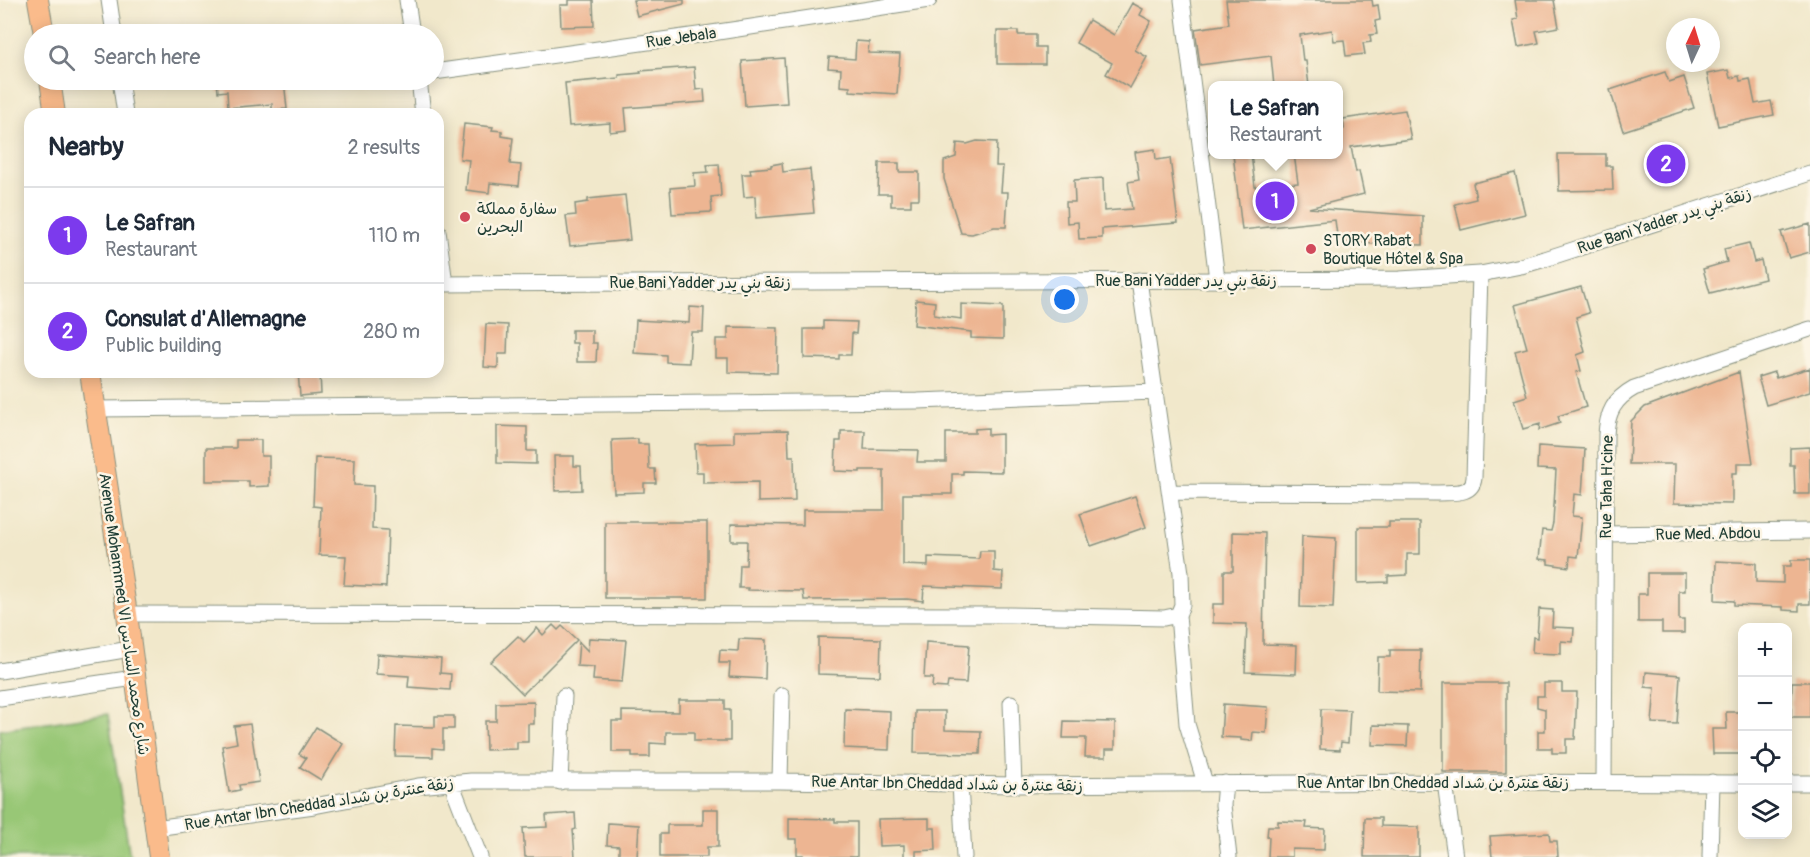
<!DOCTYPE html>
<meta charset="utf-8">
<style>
:root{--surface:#fff;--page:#f6f6f7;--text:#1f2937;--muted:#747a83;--line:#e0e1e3;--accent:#7c3aed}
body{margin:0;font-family:Pangolin,"Playpen Sans Arabic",sans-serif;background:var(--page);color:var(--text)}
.controls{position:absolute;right:18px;bottom:18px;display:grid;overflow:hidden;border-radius:12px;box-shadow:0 3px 15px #0003}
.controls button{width:54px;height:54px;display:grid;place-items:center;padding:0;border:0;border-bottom:2px solid var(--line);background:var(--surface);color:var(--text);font:30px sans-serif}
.compass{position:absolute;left:1666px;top:18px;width:54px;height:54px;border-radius:50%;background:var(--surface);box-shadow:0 3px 15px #0003;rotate:4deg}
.you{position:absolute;left:1065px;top:300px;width:21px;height:21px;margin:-15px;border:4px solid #fff;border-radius:50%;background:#1a73e8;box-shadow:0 0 0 9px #1a73e833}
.badge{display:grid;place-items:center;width:39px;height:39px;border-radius:50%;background:var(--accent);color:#fff;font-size:20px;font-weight:700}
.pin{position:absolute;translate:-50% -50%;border:3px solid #fff;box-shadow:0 2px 6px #0006}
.popup{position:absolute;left:1208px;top:81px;width:135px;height:78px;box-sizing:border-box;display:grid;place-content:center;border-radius:12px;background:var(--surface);filter:drop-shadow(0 2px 4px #0005);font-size:20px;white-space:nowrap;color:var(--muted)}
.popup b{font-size:22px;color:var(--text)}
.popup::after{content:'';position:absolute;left:50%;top:100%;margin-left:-12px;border:12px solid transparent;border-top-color:var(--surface)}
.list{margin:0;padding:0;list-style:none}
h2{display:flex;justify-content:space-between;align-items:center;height:78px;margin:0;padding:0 24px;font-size:26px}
h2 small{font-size:20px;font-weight:400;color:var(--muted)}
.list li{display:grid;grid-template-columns:39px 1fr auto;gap:18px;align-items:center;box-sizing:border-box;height:96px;padding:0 24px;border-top:2px solid var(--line)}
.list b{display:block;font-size:22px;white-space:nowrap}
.list p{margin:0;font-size:20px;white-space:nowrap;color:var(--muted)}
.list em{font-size:20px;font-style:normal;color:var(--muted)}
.icon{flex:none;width:33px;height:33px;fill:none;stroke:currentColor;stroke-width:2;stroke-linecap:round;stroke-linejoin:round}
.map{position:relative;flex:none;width:1810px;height:857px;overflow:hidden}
.search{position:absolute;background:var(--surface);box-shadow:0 3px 15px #0003;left:24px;top:24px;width:420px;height:66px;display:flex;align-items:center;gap:15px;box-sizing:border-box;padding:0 21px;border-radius:33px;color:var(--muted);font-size:22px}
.panel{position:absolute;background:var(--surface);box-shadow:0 3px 15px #0003;left:24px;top:108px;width:420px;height:270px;border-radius:18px}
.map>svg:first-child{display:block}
.green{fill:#98c776;stroke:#5c8255;stroke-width:1.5}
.building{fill:#edb592}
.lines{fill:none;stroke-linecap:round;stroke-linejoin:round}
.minor-casing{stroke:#889280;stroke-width:17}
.major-casing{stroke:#889280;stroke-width:22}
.minor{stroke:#fff;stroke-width:15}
.major{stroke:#fabb8b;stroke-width:20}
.poi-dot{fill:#d1495b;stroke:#fcf5e5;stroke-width:2}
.labels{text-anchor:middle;stroke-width:5;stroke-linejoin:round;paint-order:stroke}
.street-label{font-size:16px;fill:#1f3d34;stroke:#fcf5e5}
.poi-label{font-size:16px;fill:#1f3d34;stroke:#fcf5e5;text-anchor:start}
</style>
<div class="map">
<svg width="1810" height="857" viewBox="0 0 1810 857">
<rect width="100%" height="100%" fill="#fcf5e5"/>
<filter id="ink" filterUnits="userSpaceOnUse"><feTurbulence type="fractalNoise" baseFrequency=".0167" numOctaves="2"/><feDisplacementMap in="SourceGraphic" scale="12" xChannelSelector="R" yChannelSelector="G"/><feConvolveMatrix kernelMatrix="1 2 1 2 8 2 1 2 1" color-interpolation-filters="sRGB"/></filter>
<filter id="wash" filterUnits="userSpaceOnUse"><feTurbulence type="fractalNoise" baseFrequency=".008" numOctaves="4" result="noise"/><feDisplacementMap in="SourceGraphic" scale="24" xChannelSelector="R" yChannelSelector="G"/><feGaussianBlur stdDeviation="1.35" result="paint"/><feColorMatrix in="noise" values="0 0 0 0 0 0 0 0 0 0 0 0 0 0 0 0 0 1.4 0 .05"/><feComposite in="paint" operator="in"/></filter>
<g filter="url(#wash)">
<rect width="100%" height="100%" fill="#f1e8cb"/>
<path class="green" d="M108,714L130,857H0V730Z"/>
<g id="blocks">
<path class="building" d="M569,0H593L594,26L561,27L560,5H569Z
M633,0H684V4L637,16Z
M1226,0H1372L1373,6L1378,5L1380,20L1375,21L1377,34L1370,35L1371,42L1363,43L1365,54L1346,56L1344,40L1334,41L1332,30L1300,35L1303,61H1306L1309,86H1274L1271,56L1200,65L1195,29L1229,24Z
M1515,0H1554L1559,27L1536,31L1539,43L1518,47L1513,20L1518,19Z
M1132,3L1143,9L1140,15L1151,21L1135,50L1147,57L1130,88L1106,74L1112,63L1076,43L1089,20L1114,35Z
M997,31H1018V35H1036V47H1045V64H997Z
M856,41L869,42L868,53L900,54L897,94L850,91V87L840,86L841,69L828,68L829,57L855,59Z
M784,58L787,103L745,106L742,61Z
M694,67L696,90L704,89L705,102L625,108L627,130L610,132V123L569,126L565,83L619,78V75L641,73L640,71Z
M1728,70L1730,78L1739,76L1740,81L1750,79L1755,104L1771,101L1774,115L1718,126L1707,74Z
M1665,72L1669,82L1684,77L1694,108L1623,131L1610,90Z
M217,80H284L287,109L272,110V104L228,108L227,91L218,92Z
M1405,110L1411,139L1351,147L1356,172L1359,171L1364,194L1309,208L1423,216V245L1338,243L1335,220L1242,230L1233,154H1251L1255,187L1298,183L1294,154H1338V130L1344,129L1343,119Z
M464,124L493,127L492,130L502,131V136L513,138L510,164L521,165L519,186L490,183L489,193L466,190L469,160L460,159Z
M977,141L997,142L996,166H1003L1001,192H1008L1006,227H994L972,234L961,233L944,179V161L956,157L957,143L967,144Z
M1155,149L1156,160L1170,158L1178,223L1102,229V238L1079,239L1078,222L1067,223L1066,202H1075L1074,180L1103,178L1104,211L1132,209L1128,182L1139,180L1135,152Z
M1558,154H1606V166H1612L1613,190L1559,191Z
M782,163L783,172L810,169L814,213L756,218L755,196L744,197L742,174H751L750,169L771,167V165Z
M879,163H899V172H919V199H911V206H891V194H878Z
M719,164L721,196L711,197L712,212L672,214L670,188L695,186L694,173L708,172L707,165Z
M1515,173L1525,214L1461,230L1455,204L1476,199L1473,183Z
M625,195L630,240L570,246L566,216L576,215L575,204L588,202V199Z
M1810,224V252L1789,258L1781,232Z
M1749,243L1754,262L1761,260L1765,279L1710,293L1703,269L1727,262L1724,249Z
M1581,287L1589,313L1576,317L1585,352L1577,355L1581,371L1576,372L1586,407L1558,416L1560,423L1539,430L1540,424L1523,429L1514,400L1527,396L1515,351L1527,348L1515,305Z
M916,300L935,302L934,315L961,319V304L1003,306V339L971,338V332L914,325Z
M690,307L704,308L703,332H691L689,363L666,362V355L634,353L636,320L689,323Z
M823,321L857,322L856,334L852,333L851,355H839V359L804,358V329H823Z
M486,324L508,325L507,354H498V368L484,367Z
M728,327L778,328L777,373L728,372V358H716V339H728Z
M572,330H592V343H597L596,362H577V343H572Z
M1810,368V392L1766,405L1758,377L1774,372L1776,378Z
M298,372H320L321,394L300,396Z
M1739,372L1753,463H1737V473H1732V504L1674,503L1675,464H1629L1631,421L1645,407Z
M497,426L527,427V451H536V464L497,463Z
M988,428V435L1002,434V472L963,471V474H952V494H903V565L928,566V557L979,559L980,551H994V571L1003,572L1002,589L924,586L923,601L907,599L804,600L803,591L748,590V588H739L740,565H746L747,541H731V524L803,525V510H884V470H860V472L835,471L836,441H841V431H865L864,449L918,450L917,462H946V433H975V429Z
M788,430L789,456H794L795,501L758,502V482L703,483V472H696L695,444L734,443V431Z
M638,439V444H648L649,469H655L656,483H644V492L614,493L612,440Z
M236,440H261V456H269V486L249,487V481H206V448H236Z
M1538,446L1585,449L1582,495L1574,494L1572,516L1582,517L1578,557L1570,556L1569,567L1548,564V560L1539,559L1542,530L1551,531L1553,523L1556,470L1537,469Z
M1810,447V494H1795L1794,465H1790V448Z
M554,456H574V466H581L582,490L555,491Z
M315,458L355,459L354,485L373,486L372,529L388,530L386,587L344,585L346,556L319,555L321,507L313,506Z
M1135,496L1146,527L1091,546L1080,514Z
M605,522H707V598H605Z
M1389,522H1420V554H1407V575L1388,576V582L1358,583V527H1389Z
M1233,532L1265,533L1263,644L1297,645L1296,674L1245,672L1247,624L1213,623V604H1224V571H1233Z
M1302,536L1336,538L1333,608L1300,607Z
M1791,560H1810V604H1799V611L1783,610V607L1734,605V601L1715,600L1716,561L1756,563V582L1783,583V566H1791Z
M1647,573H1685V591H1679V620H1684V633H1662V622H1638V594H1647Z
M1539,609L1553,610L1552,627L1574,628L1573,642L1561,641V654L1532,653L1533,637L1537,638Z
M553,625L558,630L562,626L577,640L523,694L491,662L518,636L524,642L537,628L543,635Z
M818,637L881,639L880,676L818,674Z
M589,638L626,640L622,682L593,680L594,667L577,666L579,642L588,651Z
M739,639L766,640L765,679L729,677L730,663H719L720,650L738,651Z
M926,642L969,645L966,683L948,682L947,688L932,687L933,678H924Z
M1390,650H1421L1420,692L1377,691L1378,657H1390Z
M377,654L441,659L440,673L451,674L450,690L408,687L409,676L376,674Z
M1646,672L1680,675L1677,724L1652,723L1655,688L1645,687Z
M1792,682H1810V717H1791Z
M1443,683H1506V772H1443Z
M1544,683H1562V692H1577L1575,739H1566V753H1552V748H1538V731H1545V709L1537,707V696H1544Z
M679,700H725V710H730V741H694V732H666V744L650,743V757H632V752H612V721H622V711L679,712Z
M534,702V724H528V742H517V749L486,750L485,721H496V703Z
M1223,704L1268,707L1266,733L1253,732L1252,741L1241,740V738L1221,737Z
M845,709L890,711L889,750L844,748Z
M1321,709L1350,710L1348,743L1341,742L1340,750L1320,749Z
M915,711H945V730L981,731L980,754L914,753Z
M1726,712H1743V754H1713L1712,729H1727Z
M435,716H454V729H443V749L433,748V757L395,756L396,726L435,727Z
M1064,721L1115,722V749H1106V757H1085L1086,738H1063Z
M250,724L259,782L239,785L240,790L229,792L222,746L237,743L234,726Z
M1373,725L1408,726L1407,746L1372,745Z
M316,727L343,744L321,780L300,767L306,758L299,754Z
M703,809H718V847H707V857H660V834H667V825H703Z
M575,813L576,829L573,830L575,857H525L523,828L547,827L546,815Z
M789,818L835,819V822H857V857H803V855H797V839H789Z
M929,818V828H935L936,850L916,851V857H904V845L879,846L878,819Z
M1365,818H1381V826L1419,827V857H1364Z
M1278,821L1307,822L1306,828L1325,829L1324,850L1292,849V857H1268L1269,837H1267L1268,826H1278Z
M608,823L639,825L637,857H619V846L607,845Z
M1549,833L1550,841H1557L1558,857H1492L1490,836Z"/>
</g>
</g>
<g filter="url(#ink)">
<use href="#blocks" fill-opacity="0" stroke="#889280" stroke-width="1.5"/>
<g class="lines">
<defs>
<path id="minor" d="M109,0L114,34
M407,0L412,34
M1182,0L1217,279
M434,72L705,34L929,0
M120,80L125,114
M419,80L423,114
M438,231L445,284
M1139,280L1181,573L1182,605L1178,615L1187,724L1205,783
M438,284L1400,279L1480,274L1521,266L1545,259L1810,173
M96,409L918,401L1155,392
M1170,492L1438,493C1452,492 1472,496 1474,478L1480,274
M1605,534L1810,531
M127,614L1009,615L1164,618L1178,615
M0,671L130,649
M0,698L134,678
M1011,703L1014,785
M780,781L782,695
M451,782L480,857
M560,782L564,696
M1445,782L1455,857
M1604,782L1606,435C1607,413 1614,399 1634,388L1810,329
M960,783L964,857
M1225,783L1223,805L1229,857
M1788,783H1810
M155,828L314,806L418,786L471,781H780L1014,785L1445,782L1742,783
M1710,857L1712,782"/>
<path id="major" d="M38,0L44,34
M50,80L55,114
M90,372L127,614L159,857"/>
</defs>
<use href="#minor" class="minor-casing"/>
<use href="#major" class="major-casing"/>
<use href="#minor" class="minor"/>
<use href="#major" class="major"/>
</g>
</g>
<g class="poi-dot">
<circle cx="465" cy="217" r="6"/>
<circle cx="1311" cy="249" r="6"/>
</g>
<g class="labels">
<g class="street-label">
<text transform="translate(681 37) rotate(-8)" y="6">Rue Jebala</text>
<text transform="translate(1664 220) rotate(-18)" y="6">Rue Bani Yadder زنقة بني يدر</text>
<text x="1186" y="286">Rue Bani Yadder زنقة بني يدر</text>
<text x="700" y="288">Rue Bani Yadder زنقة بني يدر</text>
<text transform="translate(1606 487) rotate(-89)" y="6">Rue Taha H'cine</text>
<text transform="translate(1708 533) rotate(-1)" y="6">Rue Med. Abdou</text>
<text transform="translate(125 614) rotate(82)" y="6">Avenue Mohammed VI شارع محمد السادس</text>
<text x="1433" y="788">Rue Antar Ibn Cheddad زنقة عنترة بن شداد</text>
<text transform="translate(947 783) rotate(1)" y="6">Rue Antar Ibn Cheddad زنقة عنترة بن شداد</text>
<text transform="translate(319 803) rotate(-9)" y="6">Rue Antar Ibn Cheddad زنقة عنترة بن شداد</text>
</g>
<g class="poi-label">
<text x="477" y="214">سفارة مملكة<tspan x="477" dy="18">البحرين</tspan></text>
<text x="1323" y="246">STORY Rabat<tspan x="1323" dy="18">Boutique Hôtel &amp; Spa</tspan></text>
</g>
</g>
</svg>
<div class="controls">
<button>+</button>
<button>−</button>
<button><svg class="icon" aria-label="locate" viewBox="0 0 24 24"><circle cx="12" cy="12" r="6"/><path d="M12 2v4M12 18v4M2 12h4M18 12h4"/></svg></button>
<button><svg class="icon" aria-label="layers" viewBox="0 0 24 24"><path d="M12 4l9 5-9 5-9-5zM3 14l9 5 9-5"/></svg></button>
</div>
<svg class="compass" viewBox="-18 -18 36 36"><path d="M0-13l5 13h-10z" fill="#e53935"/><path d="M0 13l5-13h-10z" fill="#747a83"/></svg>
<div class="you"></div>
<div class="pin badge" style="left:1275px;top:201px">1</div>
<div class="popup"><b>Le Safran</b>Restaurant</div>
<div class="pin badge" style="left:1666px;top:164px">2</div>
<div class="search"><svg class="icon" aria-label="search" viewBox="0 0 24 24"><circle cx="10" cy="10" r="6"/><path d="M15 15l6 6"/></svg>Search here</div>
<section class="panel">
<h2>Nearby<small>2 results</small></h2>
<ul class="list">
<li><span class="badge">1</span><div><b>Le Safran</b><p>Restaurant</p></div><em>110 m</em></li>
<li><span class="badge">2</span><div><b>Consulat d'Allemagne</b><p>Public building</p></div><em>280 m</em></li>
</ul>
</section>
</div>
